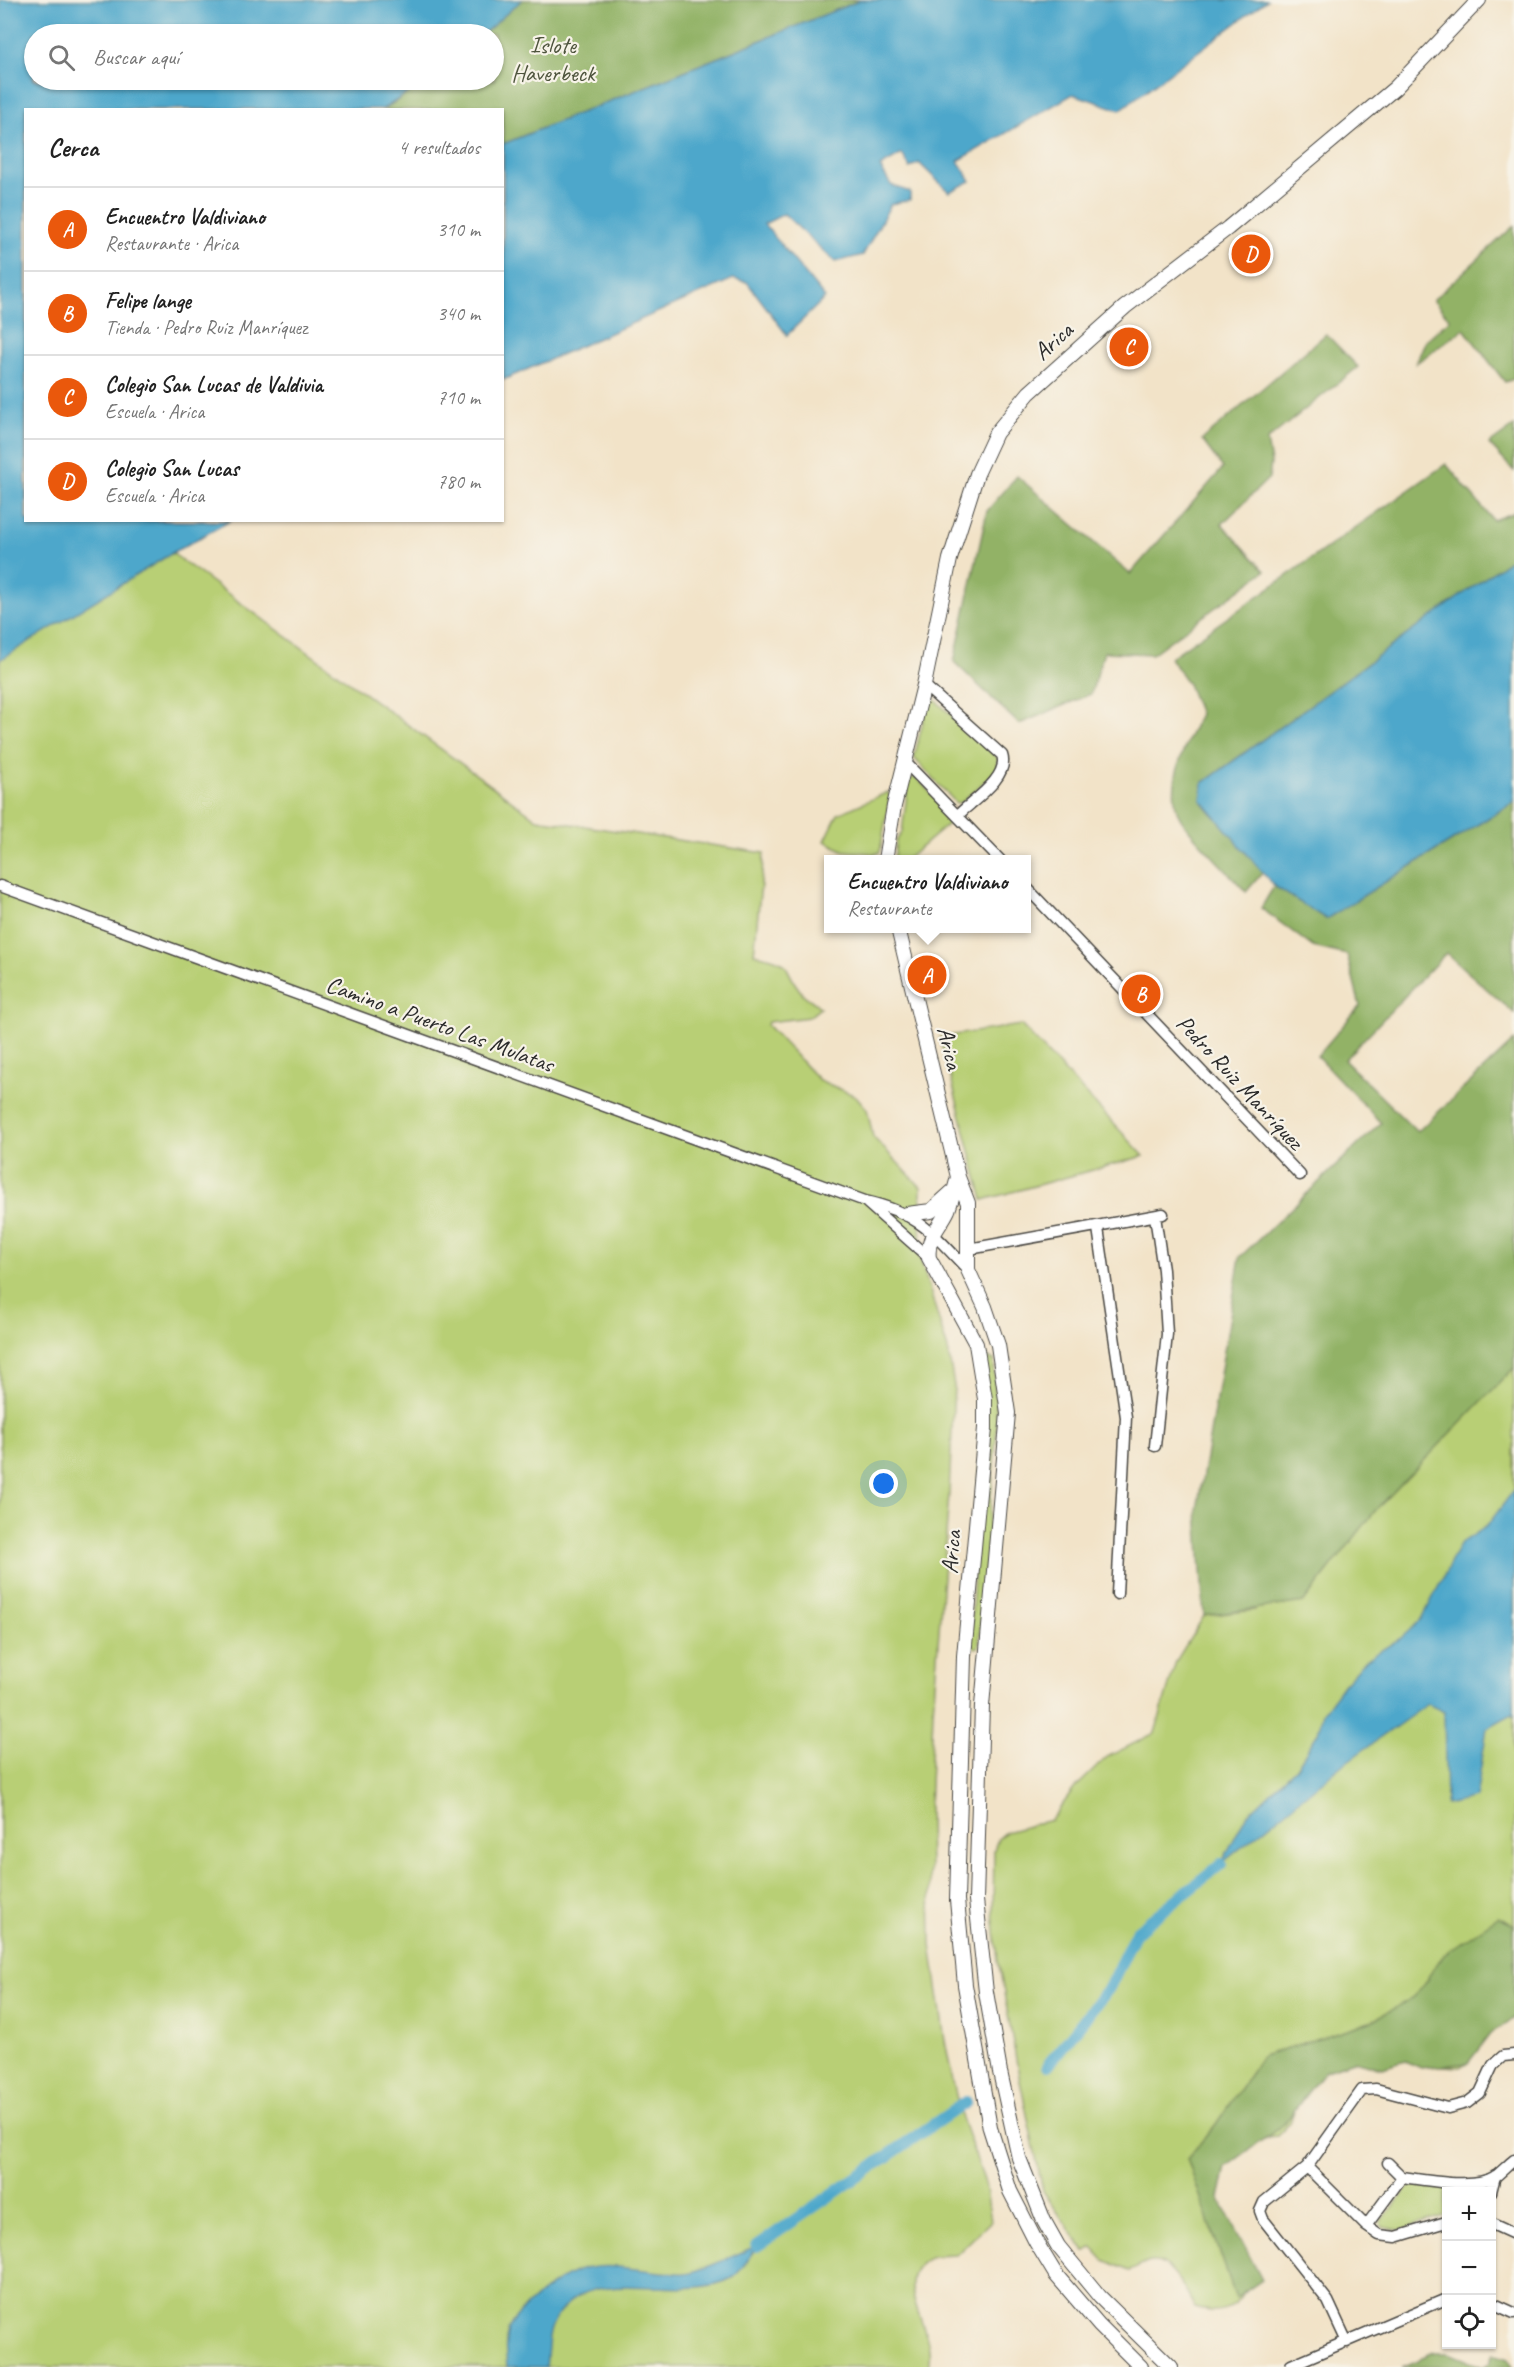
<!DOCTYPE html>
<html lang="es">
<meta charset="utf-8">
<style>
:root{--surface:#fff;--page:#f2f2f2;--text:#222;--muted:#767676;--line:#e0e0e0;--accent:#ea580c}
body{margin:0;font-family:Caveat,sans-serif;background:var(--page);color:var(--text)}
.controls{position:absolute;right:18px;bottom:18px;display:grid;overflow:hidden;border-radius:0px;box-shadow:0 2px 4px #0004}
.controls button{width:54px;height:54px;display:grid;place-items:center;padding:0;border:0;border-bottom:2px solid var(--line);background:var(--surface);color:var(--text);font:30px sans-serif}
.you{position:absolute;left:884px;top:1484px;width:21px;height:21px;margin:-15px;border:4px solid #fff;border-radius:50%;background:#1a73e8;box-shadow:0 0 0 9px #1a73e833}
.badge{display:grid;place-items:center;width:39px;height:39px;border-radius:50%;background:var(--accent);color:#fff;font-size:20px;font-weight:700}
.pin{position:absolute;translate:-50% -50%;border:3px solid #fff;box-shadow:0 2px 6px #0006}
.popup{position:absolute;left:824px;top:855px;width:207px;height:78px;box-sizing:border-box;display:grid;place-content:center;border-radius:0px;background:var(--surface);filter:drop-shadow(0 2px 4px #0005);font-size:20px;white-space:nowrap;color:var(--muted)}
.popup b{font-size:22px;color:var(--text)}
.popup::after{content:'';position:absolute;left:50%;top:100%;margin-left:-12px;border:12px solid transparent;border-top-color:var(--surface)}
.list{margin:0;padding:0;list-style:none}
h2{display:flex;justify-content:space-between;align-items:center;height:78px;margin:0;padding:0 24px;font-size:26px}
h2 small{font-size:20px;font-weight:400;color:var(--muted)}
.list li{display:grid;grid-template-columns:39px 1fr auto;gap:18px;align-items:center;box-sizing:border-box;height:84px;padding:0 24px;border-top:2px solid var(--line)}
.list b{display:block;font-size:22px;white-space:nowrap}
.list p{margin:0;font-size:20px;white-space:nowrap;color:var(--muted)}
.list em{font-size:20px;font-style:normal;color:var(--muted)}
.icon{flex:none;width:33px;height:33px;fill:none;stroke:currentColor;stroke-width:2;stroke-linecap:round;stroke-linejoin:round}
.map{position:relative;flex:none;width:1514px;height:2367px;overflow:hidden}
.search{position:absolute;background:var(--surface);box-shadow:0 2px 4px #0004;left:24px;top:24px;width:480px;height:66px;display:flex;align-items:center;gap:15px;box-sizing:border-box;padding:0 21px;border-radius:33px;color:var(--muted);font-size:22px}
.panel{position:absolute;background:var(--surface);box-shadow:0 2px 4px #0004;left:24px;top:108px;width:480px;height:414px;border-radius:0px}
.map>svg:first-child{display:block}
.green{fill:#b8cf74;stroke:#727d50;stroke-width:1.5}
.forest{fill:#92b266;stroke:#5e6e48;stroke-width:1.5}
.water{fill:#4ea7cb;stroke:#3c697b;stroke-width:1.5}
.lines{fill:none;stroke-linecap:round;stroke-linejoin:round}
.canal{stroke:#4ea7cb;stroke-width:12}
.minor-casing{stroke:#494743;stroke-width:13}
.major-casing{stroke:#494743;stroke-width:16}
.minor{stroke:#fff;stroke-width:10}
.major{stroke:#fff;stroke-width:14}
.labels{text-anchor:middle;stroke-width:4.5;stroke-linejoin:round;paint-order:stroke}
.park-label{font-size:24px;fill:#4e543d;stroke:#f7f3e8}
.street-label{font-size:24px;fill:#2b2b2b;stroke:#f7f3e8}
</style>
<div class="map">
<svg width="1514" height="2367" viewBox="0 0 1514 2367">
<rect width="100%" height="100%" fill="#f7f3e8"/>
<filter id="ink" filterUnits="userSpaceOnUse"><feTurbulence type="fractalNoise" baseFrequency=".0167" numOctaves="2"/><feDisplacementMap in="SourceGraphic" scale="12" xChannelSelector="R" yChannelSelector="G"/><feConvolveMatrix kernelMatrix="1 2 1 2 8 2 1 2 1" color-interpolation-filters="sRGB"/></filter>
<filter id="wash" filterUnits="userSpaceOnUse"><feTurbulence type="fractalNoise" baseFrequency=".008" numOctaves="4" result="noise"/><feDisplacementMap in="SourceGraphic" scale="24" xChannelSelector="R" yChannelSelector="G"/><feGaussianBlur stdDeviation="1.35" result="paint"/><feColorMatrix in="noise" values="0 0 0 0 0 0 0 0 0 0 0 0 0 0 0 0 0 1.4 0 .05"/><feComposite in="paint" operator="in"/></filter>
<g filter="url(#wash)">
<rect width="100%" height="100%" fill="#f2e3c8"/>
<path class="green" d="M172,553L537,819L764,853L754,954C798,962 780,967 802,993C807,999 815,1001 820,1008L809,1017L768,1022L767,1025L819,1080L856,1096L867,1109L873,1137L921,1187L920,1258L948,1350L954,1386L949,1494L933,1712L929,1809L931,1945L945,2041L959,2110L985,2183L991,2221L956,2255L931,2256C927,2260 919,2264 916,2269C900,2296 937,2334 928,2367H0V626L126,581Z
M928,700H935L998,758V769L962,802L956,803L914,758Z
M909,778H917L954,819L907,859L894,860L896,841L902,832Z
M888,792L890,796L880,852L876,854L844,851L825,841L838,814Z
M1021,1025L1144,1156L983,1200L940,1037Z
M1514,1084V2001L1468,2062L1460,2067L1443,2066L1406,2030L1304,2080L1290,2123L1277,2136C1248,2137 1231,2162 1212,2181L1244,2291C1235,2312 1215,2314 1195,2308C1187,2294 1171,2259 1151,2262C1144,2263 1136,2269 1129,2271L1104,2260L1092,2247L1085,2252L1043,2191L1020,2081L998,1960L993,1912L994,1850L998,1839L1006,1832L1051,1820L1074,1789L1107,1757L1155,1733L1176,1661L1204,1616L1255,1610Z
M988,1357L994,1360L997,1426L979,1647L976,1648L970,1645L986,1360Z
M1417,2183L1448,2188L1487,2185L1489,2192H1446V2215L1399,2230L1382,2227L1381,2223L1408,2187Z"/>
<path class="forest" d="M522,0H861L503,144L502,110H383L428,80H494V34H483Z
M1514,226V379L1505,382L1464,329L1416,363L1425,342L1450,319L1433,300Z
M1326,334L1358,367L1267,440L1271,463L1269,478L1222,524L1265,571L1152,654L1104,652L1091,694L1019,724L954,662L987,511L1017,476L1130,574L1223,468L1202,440Z
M1514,426V471L1489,444Z
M1446,464L1493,520L1514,512V557L1203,783L1201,800L1263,872L1246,892C1233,877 1185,830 1179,816C1165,783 1186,743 1200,714L1188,684L1170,658Z
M1514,802V1013L1446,953L1344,1060L1417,1132L1514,1041V1368L1375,1511L1304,1602L1204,1616L1197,1510L1240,1257L1381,1123L1317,1056L1360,1006L1347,955L1313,947L1261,908L1274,886L1327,918Z
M1498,1917L1514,1925V2018L1490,2034L1468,2063L1421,2068L1406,2061L1382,2068L1353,2061L1324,2071L1284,2124L1226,2167L1219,2198L1262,2280L1236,2298L1187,2159L1216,2124L1262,2056L1370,2022L1414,1997L1444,1954Z
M1434,2353H1449L1483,2367L1490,2362L1494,2353L1508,2358L1512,2367H1401Z"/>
<path class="water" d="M0,0H522L483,34H34V80H428L383,109L26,110V520L230,521L172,553L0,660Z
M861,0H1267L1120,110L1073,94L958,161L971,181L949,192L919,163L910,168L902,154L880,167L891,185L910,192V200L891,204L863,255L835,262L784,214L764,224L825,298L787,335L747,282L733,279L503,380V144Z
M1514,557V802L1326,919L1274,886L1201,800L1203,783Z
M1514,1490V1716L1512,1714L1487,1728L1476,1798L1446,1805L1444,1712L1428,1704L1341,1766L1221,1864L1246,1816L1296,1768L1318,1733L1323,1713L1343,1685L1367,1659L1401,1638L1422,1619L1460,1544L1487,1526Z
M757,2246C750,2255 742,2272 732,2278C677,2307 583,2255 552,2326C547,2338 548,2355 546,2367H507C506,2355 504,2343 508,2331C515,2309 563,2274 584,2269C616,2261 652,2275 685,2273C705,2271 737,2253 757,2246Z"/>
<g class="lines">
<path class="canal" d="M1047,2066L1109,1988L1136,1932L1221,1864
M757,2246L966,2102"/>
</g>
</g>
<g filter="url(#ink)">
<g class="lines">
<defs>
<path id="minor" d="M924,685L1002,755C1010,777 972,801 958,815
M904,761L1000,860
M0,886L865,1201C918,1213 932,1232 968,1270
M1026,887L1300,1175
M867,1203L929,1258
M1155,1216L1163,1270L1167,1334L1155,1446
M1098,1228L1126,1417L1117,1594
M969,1249L1163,1214
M1388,2163L1402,2177C1427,2180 1474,2190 1496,2176C1502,2171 1508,2165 1514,2160
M1307,2167L1366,2226L1379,2235L1396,2237L1446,2222
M1491,2192L1495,2176
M1492,2224L1514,2234
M1366,2226L1402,2177
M1492,2303L1514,2313
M1347,2342L1328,2301L1263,2219L1260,2211L1264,2202L1307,2167L1362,2090L1376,2089L1448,2108L1467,2103L1480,2093L1493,2065L1503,2056L1514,2055
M1291,2365L1446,2299"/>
<path id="major" d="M885,860L894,806L924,685L950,559L977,474L996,433L1029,393L1125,307L1228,228L1395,88L1479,0
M898,928L958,1177L968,1203V1270L985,1307L998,1345L1008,1413L982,1706L976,1900L986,1992L1000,2072L1019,2158L1044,2221L1058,2246L1100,2297L1171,2367
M958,1177C955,1188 952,1199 948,1210C940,1227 926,1238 929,1258L976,1344L985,1399V1428L964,1656L957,1900L965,1985L990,2128L1010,2191L1036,2242L1056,2275L1099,2325L1141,2367
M907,1214L931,1211L952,1192"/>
</defs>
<use href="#minor" class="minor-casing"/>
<use href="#major" class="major-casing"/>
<use href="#minor" class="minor"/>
<use href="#major" class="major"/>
</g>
</g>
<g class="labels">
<g class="park-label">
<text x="553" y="53">Islote<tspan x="553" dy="28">Haverbeck</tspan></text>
</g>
<g class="street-label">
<text transform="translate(1053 341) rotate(-42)" y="8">Arica</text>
<text transform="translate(440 1024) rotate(20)" y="8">Camino a Puerto Las Mulatas</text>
<text transform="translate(950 1048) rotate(77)" y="8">Arica</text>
<text transform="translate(1240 1082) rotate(47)" y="8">Pedro Ruiz Manríquez</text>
<text transform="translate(951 1552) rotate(-85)" y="8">Arica</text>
</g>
</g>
</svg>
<div class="controls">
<button>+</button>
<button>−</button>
<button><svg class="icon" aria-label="locate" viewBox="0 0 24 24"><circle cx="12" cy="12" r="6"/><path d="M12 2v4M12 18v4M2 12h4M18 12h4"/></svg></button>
</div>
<div class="you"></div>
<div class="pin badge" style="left:927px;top:975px">A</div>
<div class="popup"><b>Encuentro Valdiviano</b>Restaurante</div>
<div class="pin badge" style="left:1141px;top:994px">B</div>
<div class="pin badge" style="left:1129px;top:347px">C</div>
<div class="pin badge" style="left:1251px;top:254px">D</div>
<div class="search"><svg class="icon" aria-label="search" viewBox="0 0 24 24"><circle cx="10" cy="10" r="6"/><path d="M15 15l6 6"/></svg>Buscar aquí</div>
<section class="panel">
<h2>Cerca<small>4 resultados</small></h2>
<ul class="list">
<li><span class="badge">A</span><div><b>Encuentro Valdiviano</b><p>Restaurante · Arica</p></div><em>310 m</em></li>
<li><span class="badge">B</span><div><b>Felipe lange</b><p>Tienda · Pedro Ruiz Manríquez</p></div><em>340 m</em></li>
<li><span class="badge">C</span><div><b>Colegio San Lucas de Valdivia</b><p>Escuela · Arica</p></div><em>710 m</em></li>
<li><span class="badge">D</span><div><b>Colegio San Lucas</b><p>Escuela · Arica</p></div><em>780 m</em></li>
</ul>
</section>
</div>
